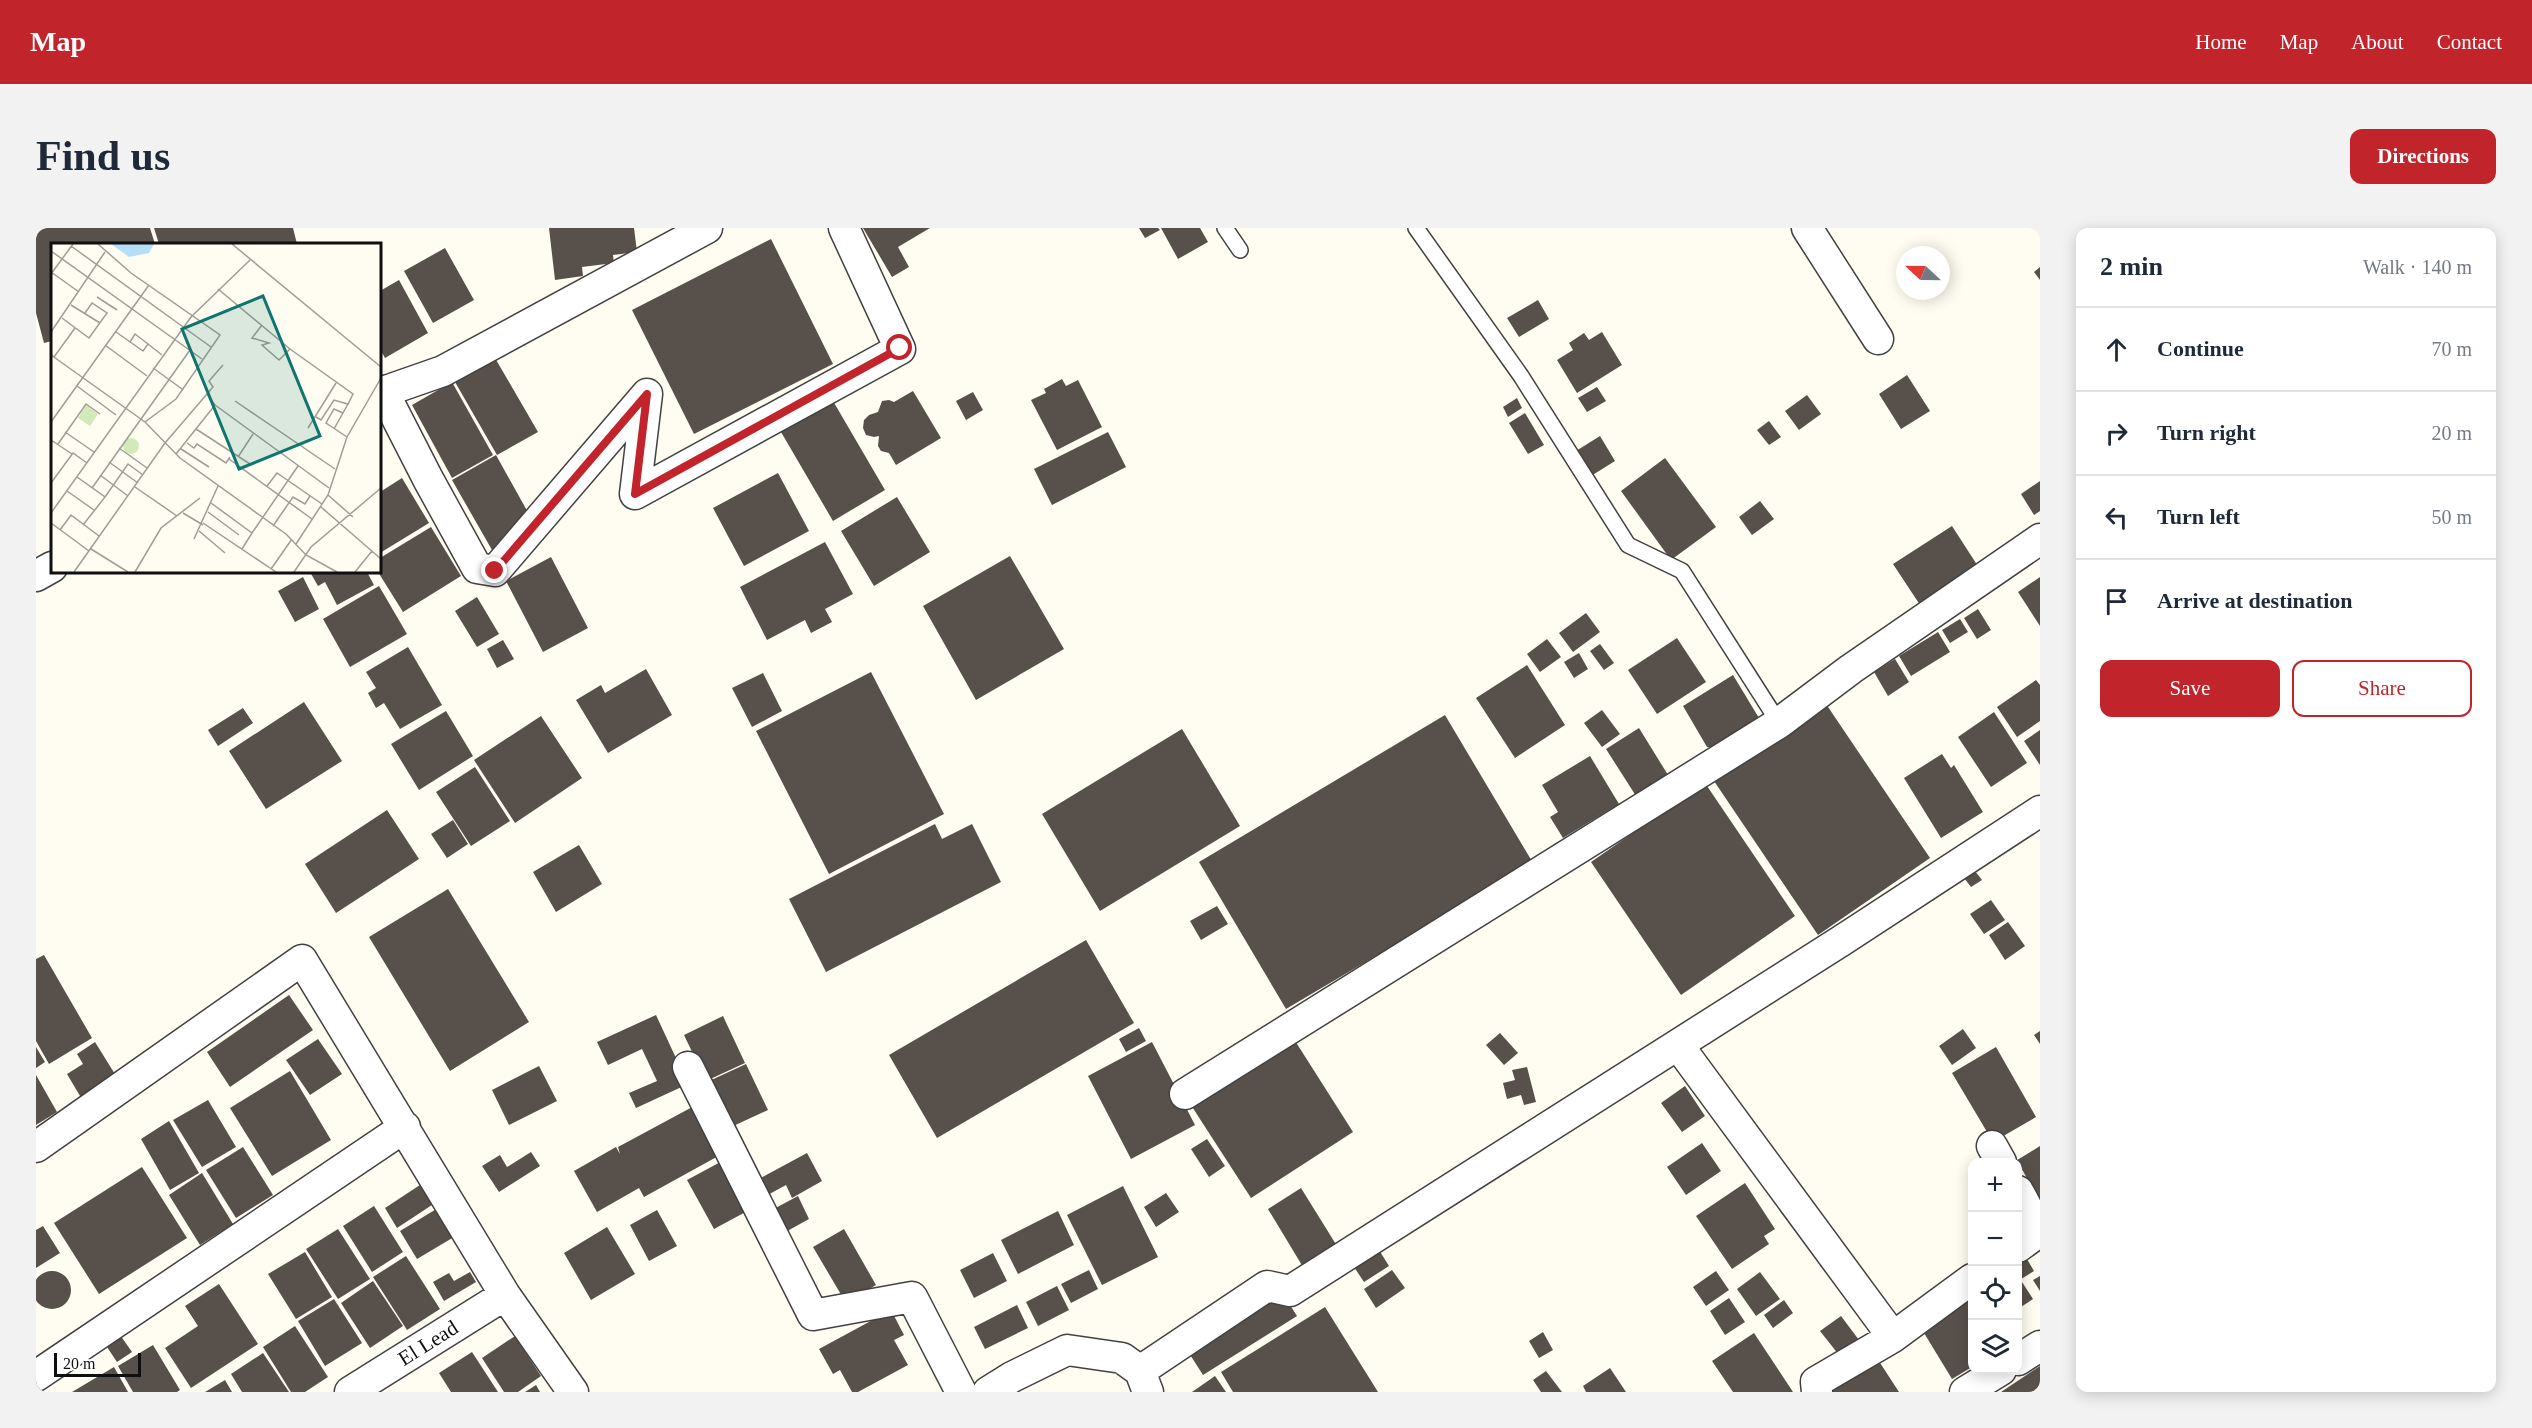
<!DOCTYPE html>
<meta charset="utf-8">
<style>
:root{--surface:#fff;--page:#f2f2f3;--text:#1f2937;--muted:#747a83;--line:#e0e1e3;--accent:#c1252b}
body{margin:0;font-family:Georgia,serif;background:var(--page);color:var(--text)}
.controls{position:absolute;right:18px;bottom:18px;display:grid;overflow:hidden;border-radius:12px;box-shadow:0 3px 15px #0003}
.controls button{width:54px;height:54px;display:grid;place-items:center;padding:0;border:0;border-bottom:2px solid var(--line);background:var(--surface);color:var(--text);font:30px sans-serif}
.compass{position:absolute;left:1860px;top:18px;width:54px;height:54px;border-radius:50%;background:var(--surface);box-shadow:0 3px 15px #0003;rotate:292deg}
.scale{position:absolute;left:18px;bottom:15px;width:87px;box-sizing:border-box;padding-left:6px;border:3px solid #0f0f0f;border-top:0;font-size:16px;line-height:21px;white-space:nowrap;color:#0f0f0f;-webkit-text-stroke:4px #fff;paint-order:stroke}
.stop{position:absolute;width:18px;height:18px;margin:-14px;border:4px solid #c1252b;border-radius:50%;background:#fff}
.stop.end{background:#c1252b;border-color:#fff;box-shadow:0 2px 6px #0008}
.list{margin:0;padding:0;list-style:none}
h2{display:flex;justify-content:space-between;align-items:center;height:78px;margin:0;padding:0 24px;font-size:26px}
h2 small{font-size:20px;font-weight:400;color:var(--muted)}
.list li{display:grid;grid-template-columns:39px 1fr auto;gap:18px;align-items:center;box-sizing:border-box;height:84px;padding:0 24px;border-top:2px solid var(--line)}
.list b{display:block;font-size:22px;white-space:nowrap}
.list em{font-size:20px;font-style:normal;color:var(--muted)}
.actions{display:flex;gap:12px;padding:18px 24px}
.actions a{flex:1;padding:14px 0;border:2px solid var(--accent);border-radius:12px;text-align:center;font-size:21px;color:var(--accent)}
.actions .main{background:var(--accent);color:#fff}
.icon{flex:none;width:33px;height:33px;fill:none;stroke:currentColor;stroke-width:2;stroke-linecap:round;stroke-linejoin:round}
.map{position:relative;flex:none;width:2004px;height:1164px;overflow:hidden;border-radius:12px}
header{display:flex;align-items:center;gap:36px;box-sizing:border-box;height:84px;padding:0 30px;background:var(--accent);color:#fff}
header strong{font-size:28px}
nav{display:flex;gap:33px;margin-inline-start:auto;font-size:21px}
.intro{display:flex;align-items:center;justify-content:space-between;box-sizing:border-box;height:144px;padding:0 36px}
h1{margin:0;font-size:42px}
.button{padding:15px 27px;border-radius:12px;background:var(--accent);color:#fff;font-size:21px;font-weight:700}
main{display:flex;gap:36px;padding:0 36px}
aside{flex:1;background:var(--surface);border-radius:12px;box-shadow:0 3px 15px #0003}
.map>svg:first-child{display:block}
.building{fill:#58504b}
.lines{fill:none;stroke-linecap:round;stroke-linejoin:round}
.service-casing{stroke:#424242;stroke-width:18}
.minor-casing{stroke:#424242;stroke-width:33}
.service{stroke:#fff;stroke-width:15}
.minor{stroke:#fff;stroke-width:30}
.route{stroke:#c1252b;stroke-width:8}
.labels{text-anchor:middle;stroke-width:6;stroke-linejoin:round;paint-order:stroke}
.street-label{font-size:21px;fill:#0f0f0f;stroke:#fff}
.inset-road{fill:none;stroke:#9f9d97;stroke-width:1.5}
.view{fill:#0f766e;fill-opacity:0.15;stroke:#0f766e;stroke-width:3}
.inset-edge{fill:none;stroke:#0f0f0f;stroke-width:3}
</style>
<header>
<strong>Map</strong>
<nav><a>Home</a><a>Map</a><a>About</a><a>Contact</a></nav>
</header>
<div class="intro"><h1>Find us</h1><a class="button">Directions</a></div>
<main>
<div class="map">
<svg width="2004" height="1164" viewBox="0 0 2004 1164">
<rect width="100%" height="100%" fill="#fffcf1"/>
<path class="building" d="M0,0H114L119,16H16V113L8,115L0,85Z
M118,0H257L261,16H123Z
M513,0H598L601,24L577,27L578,35L546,39L547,48L519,52Z
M827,0H894L862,19L873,39L856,49Z
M1103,0H1122L1124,2L1109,10Z
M1125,0H1164L1172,14L1142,31Z
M735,11L797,136L658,206L596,82Z
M409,20L438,72L397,95L368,43Z
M2004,39V52L1998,44Z
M363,52L392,105L349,130L344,121V63Z
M1502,72L1513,91L1483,109L1471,90Z
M1566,104L1586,137L1541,165L1521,132L1537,122L1533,115L1548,105L1553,112Z
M459,130L502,204L461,227L419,154Z
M1871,147L1894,183L1865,201L1843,166Z
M1026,151L1030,158L1042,152L1066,199L1021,222L995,172L1010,165L1008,161Z
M416,154L457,227L416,250L376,177Z
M1561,159L1570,173L1551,184L1542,170Z
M877,163L905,210L860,237L853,225L845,223L842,218L843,208L838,209L830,207L827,200L828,192L833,187L842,184L846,173L853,172L858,174Z
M937,164L947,182L930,192L920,173Z
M1771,167L1785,186L1763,202L1749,183Z
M1481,170L1486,180L1472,189L1467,179Z
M797,173L849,262L797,293L745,204Z
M1489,185L1508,217L1492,226L1473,195Z
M1733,193L1745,209L1733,217L1721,202Z
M1072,204L1090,239L1016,277L998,241Z
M1564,208L1579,233L1555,248L1540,223Z
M460,227L499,297L456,322L416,252Z
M1629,230L1680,299L1635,332L1585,263Z
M742,245L773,303L708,338L677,280Z
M366,250L393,295L344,325V264Z
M2004,253V283L1998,287L1985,266Z
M861,269L894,324L838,358L805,303Z
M1724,273L1738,291L1716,307L1703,289Z
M1916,298L1947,346L1888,383L1857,336Z
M395,299L425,348L367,384L342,344L344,330Z
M789,314L817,366L789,381L796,394L775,405L769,392L731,412L704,359Z
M974,328L1028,421L940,472L887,378Z
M515,329L552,400L507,424L470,353Z
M274,344H331L338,357L301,377L289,354L282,358Z
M267,349L283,381L259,394L242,363Z
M2004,349V398L1982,364Z
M343,358L371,406L314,439L287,391Z
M441,369L463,406L441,419L419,383Z
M1942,381L1955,402L1941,411L1928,390Z
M1550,385L1564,404L1537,424L1523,405Z
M1924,391L1932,404L1914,415L1906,402Z
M1902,404L1914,424L1875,448L1863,428Z
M1641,410L1670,454L1621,486L1592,442Z
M1511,411L1525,429L1504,444L1491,426Z
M467,412L478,431L461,440L451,421Z
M1564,416L1578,435L1568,442L1554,423Z
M372,419L406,477L364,501L348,475L340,480L332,465L340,460L330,444Z
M1543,425L1552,441L1538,450L1528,434Z
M1859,431L1873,454L1852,468L1838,444Z
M1491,437L1529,497L1479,530L1440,470Z
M610,441L636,487L572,525L540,472L565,457L569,465Z
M835,444L908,586L793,646L720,503Z
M727,445L746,483L716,499L696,460Z
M1697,447L1726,495L1684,520L1671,519L1647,478Z
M2000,452L2004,457V493L1981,509L1961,479Z
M268,474L306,533L230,581L193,523Z
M1790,476L1894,630L1782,707L1678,553Z
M207,480L217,495L182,518L172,502Z
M1566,482L1584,506L1566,519L1548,495Z
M410,483L437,528L383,562L355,516Z
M1958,484L1991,535L1955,559L1922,509Z
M1409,487L1497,635L1250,781L1163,634Z
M505,488L546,550L479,595L438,532Z
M1603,500L1632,547L1600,568L1570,521Z
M1146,501L1204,598L1064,683L1006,586Z
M2004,502V537L1988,513Z
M1906,526L1915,540L1918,537L1947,584L1905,610L1868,550Z
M1554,528L1583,576L1527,610L1514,589L1522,584L1506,557Z
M439,539L474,593L435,618L400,564Z
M1669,555L1759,688L1645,767L1555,634Z
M351,582L383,631L300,685L269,636Z
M417,592L432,616L411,630L395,606Z
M899,596L906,611L936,596L965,654L790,744L753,671Z
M543,617L566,656L520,684L497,644Z
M1939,643L1946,652L1935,659L1928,650Z
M412,661L493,794L414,843L333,709Z
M1955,672L1969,692L1948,706L1934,686Z
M1181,678L1192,696L1165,712L1154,693Z
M1972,694L1989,718L1969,732L1953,707Z
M1050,712L1098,795L901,910L853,827Z
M8,727L56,810L13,836L0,813V731Z
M253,767L277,802L194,859L171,824Z
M620,787L652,856L600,880L593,865L621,853L606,821L572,837L561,814Z
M687,788L709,835L670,853L648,807Z
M1103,800L1110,813L1090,824L1083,811Z
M1927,801L1940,820L1916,837L1903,818Z
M2004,803V816L1998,807Z
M1464,805L1482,825L1468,837L1450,817Z
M1256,808L1317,904L1215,970L1153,874Z
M282,811L306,846L274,867L250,832Z
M59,814L82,851L47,873L31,846L47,836L41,826Z
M1116,814L1159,897L1095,931L1052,848Z
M0,819L9,834L0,840Z
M1960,819L2000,889L1957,914L1916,845Z
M710,836L732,882L693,900L671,854Z
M503,838L521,873L473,897L456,862Z
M1491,839L1500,874L1488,877L1485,867L1471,871L1467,855L1479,852L1476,842Z
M254,843L295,912L236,948L194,880Z
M0,847L21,884L0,897Z
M1649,858L1669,888L1646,904L1625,875Z
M172,872L200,919L166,939L137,892Z
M660,877L686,926L608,969L603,960L561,984L538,943L580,919L584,926L582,919Z
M133,893L163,945L134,962L105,911Z
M1171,911L1189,938L1173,949L1155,921Z
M1666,915L1685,943L1650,967L1631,939Z
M2004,918V974L1982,934H1978Z
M207,919L237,967L200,990L170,942Z
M495,924L504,938L463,964L446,938L464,927L471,939Z
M771,925L786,953L756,970L750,957L728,969L719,953Z
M690,931L717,980L678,1001L651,952Z
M106,939L151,1010L63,1066L18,995Z
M166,945L197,996L164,1017L133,967Z
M387,955L399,975L361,1000L349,980Z
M1709,955L1739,1001L1728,1008L1733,1016L1696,1041L1660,988Z
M1087,958L1122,1029L1066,1057L1031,987Z
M1265,960L1301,1018L1267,1039L1232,981Z
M1130,965L1143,984L1120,999L1108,979Z
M762,968L773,991L744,1007L732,984Z
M407,977L423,1006L381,1031L364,1003Z
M338,978L367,1024L336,1044L307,998Z
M621,982L641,1018L613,1033L594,997Z
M1022,983L1038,1017L982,1046L965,1012Z
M7,998L24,1025L0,1040V1002Z
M571,999L599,1046L555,1072L528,1025Z
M302,1001L334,1051L302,1071L270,1021Z
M808,1001L840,1057L810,1075L777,1019Z
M1343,1022L1353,1038L1328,1054L1318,1039Z
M269,1024L296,1069L260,1091L232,1046Z
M957,1025L971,1053L938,1070L924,1042Z
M1988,1026L1998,1043L1982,1053V1030Z
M370,1028L404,1081L371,1102L337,1049Z
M1053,1042L1062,1061L1035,1075L1025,1056Z
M1356,1042L1369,1060L1340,1080L1328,1061Z
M1680,1043L1693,1062L1670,1078L1657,1059Z
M-3 1062a19 19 0 1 1 38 0a19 19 0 1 1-38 0Z
M434,1044L440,1054L408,1073L397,1054L413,1045L418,1053Z
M1724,1044L1744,1071L1720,1088L1701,1061Z
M2004,1048V1063L1997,1052Z
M337,1053L367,1098L334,1120L305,1075Z
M1986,1054L1997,1071L1982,1081V1057Z
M183,1056L222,1116L155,1160L129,1120L162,1098L149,1078Z
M1021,1058L1033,1082L1002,1098L990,1074Z
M1245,1063L1261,1088L1167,1147L1151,1122Z
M1936,1068V1139L1916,1151L1885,1100Z
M1693,1070L1709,1094L1689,1107L1674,1083Z
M298,1071L326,1115L289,1138L262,1093Z
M1748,1072L1757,1085L1737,1100L1728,1087Z
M981,1077L992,1100L949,1121L938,1099Z
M1289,1079L1342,1164H1197L1185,1144Z
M855,1082L868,1107L858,1112L872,1137L822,1164H816L804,1142L797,1146L783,1121Z
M1805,1088L1823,1112L1803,1127L1784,1103Z
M259,1098L292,1149L269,1164H255L227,1119Z
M82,1104L96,1124L81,1134L67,1113Z
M1507,1104L1517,1122L1503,1130L1493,1113Z
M1718,1105L1757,1164H1697L1676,1133Z
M479,1108L505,1148L482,1164H468L446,1130Z
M117,1117L144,1162L141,1164H97L82,1138Z
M436,1124L462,1164H415L403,1145Z
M1837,1124L1863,1164H1796L1790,1155Z
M227,1125L253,1164H206L195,1146Z
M2004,1138V1164H1965Z
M78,1139L92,1164H36Z
M1574,1140L1590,1164H1550L1547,1158Z
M1510,1143L1526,1164H1505L1497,1152Z
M1179,1148L1190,1164H1156Z
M189,1152L196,1164H169Z
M500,1157L504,1164H489Z"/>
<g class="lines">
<defs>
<path id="service" d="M1189,0L1204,22
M1380,0L1485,148L1592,317L1646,343L1743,495"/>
<path id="minor" d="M1771,0L1842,111
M347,163L392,251L441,340L459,343L611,166L599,266L864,121L808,0
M344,165L407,143L671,0
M0,348L16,339
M1642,817L1857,1109
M652,839L777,1087L876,1069L925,1164
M1149,866L1743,495L1815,441L2004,311
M1956,918L1965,934
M0,919L266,732L469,1067L537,1164
M1982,963L2004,1004
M1982,1019L2004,1003
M1982,1132L2004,1118
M1104,1143L1231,1058L1254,1063L1805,713L2004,583
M0,1148L369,899
M314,1164L469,1067
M952,1164L976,1149L1031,1122L1086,1130L1104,1143L1112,1164
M1781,1164L1780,1154L1857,1109L1936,1051
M1929,1164L1965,1142"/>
</defs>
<use href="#service" class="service-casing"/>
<use href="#minor" class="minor-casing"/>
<use href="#service" class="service"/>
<use href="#minor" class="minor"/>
</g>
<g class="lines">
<path class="route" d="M459,343L611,166L599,266L864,120"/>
</g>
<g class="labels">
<g class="street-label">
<text transform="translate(392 1115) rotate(-32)" y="7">El Lead</text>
</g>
</g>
<g transform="translate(15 15)">
<rect width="330" height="330" fill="#fffcf1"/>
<path d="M35,162L47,171L39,183L27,175ZM72 203a8 8 0 1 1 16 0a8 8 0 1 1-16 0Z" fill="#d2eab9"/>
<path d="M60,1H103L98,10L78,14Z" fill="#b5def7"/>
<path class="inset-road" d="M47,1L80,30L169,92L125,156L94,179M181,1L330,124M20,3L160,104M0,8L151,116M0,29L28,49M0,31L22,1M167,46L239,106L302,151L297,161L283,157L270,177L265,174M46,54L66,67M20,62L49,80M11,75L38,95L56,70L41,60L34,70M211,82L201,95L218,100L211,102L228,117L239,106M0,89L54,9M65,89L92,108L97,101L111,112M79,99L84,91L97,101M54,102L96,133M0,112L94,179L129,215L235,291L255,312L286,329M3,114L24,85M102,125L131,146M26,143L65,172M184,158L284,226M164,162L278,245M292,170L283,166L275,180L296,194M0,179L98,42M257,185L285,140M145,186L199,221M283,186L297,161M14,189L43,209M0,197L21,211M136,200L143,205L146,201L175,220L179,214M7,201L35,161L49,171M68,205L96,225M130,206L158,224M125,211L164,162L156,151M187,214L202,191M178,216L261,276M58,219L87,240M49,232L77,253M26,234L54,254L32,282M0,240L22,210L36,220M216,243L226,230L271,261M84,244L126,273M41,245L139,107M16,248L43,267M277,252L302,274M54,254L77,221L92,232M160,260L201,290L247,223M270,264L330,316M157,269L188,292M0,270L140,74L199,17M132,270L152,282M0,280L38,308M152,280L225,329M222,283L242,254L254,261L259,253M9,287L20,272L48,293M148,288L174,310M143,296L167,243M245,301L277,252L296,194L330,135M40,306L77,329M191,306L201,290M220,326L241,296M23,329L114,200L162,144L158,138L172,122M84,329L110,285L149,255M243,329L260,304L330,245M304,329L321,308"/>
<path class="view" d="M212,53L269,193L188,226L131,86Z"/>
<rect width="330" height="330" class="inset-edge"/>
</g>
</svg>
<div class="controls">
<button>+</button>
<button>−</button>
<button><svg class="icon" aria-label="locate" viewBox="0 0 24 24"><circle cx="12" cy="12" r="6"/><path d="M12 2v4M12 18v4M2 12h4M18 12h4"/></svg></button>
<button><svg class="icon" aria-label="layers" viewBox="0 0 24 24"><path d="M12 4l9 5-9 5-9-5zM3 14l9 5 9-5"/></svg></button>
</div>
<svg class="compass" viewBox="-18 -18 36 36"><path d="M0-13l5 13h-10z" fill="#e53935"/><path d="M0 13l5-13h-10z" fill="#747a83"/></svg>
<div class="scale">20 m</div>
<div class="stop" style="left:864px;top:120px"></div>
<div class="stop end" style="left:459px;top:343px"></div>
</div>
<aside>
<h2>2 min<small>Walk · 140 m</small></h2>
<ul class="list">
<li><svg class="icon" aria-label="ahead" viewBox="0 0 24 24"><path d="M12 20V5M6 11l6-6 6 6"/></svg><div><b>Continue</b></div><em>70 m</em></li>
<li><svg class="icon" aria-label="right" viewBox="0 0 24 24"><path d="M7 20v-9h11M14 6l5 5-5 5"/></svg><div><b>Turn right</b></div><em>20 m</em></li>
<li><svg class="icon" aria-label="left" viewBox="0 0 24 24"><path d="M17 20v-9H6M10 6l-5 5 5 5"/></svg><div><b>Turn left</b></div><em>50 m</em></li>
<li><svg class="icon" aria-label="arrive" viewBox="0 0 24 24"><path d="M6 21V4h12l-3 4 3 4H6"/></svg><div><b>Arrive at destination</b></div></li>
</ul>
<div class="actions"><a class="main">Save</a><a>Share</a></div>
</aside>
</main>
